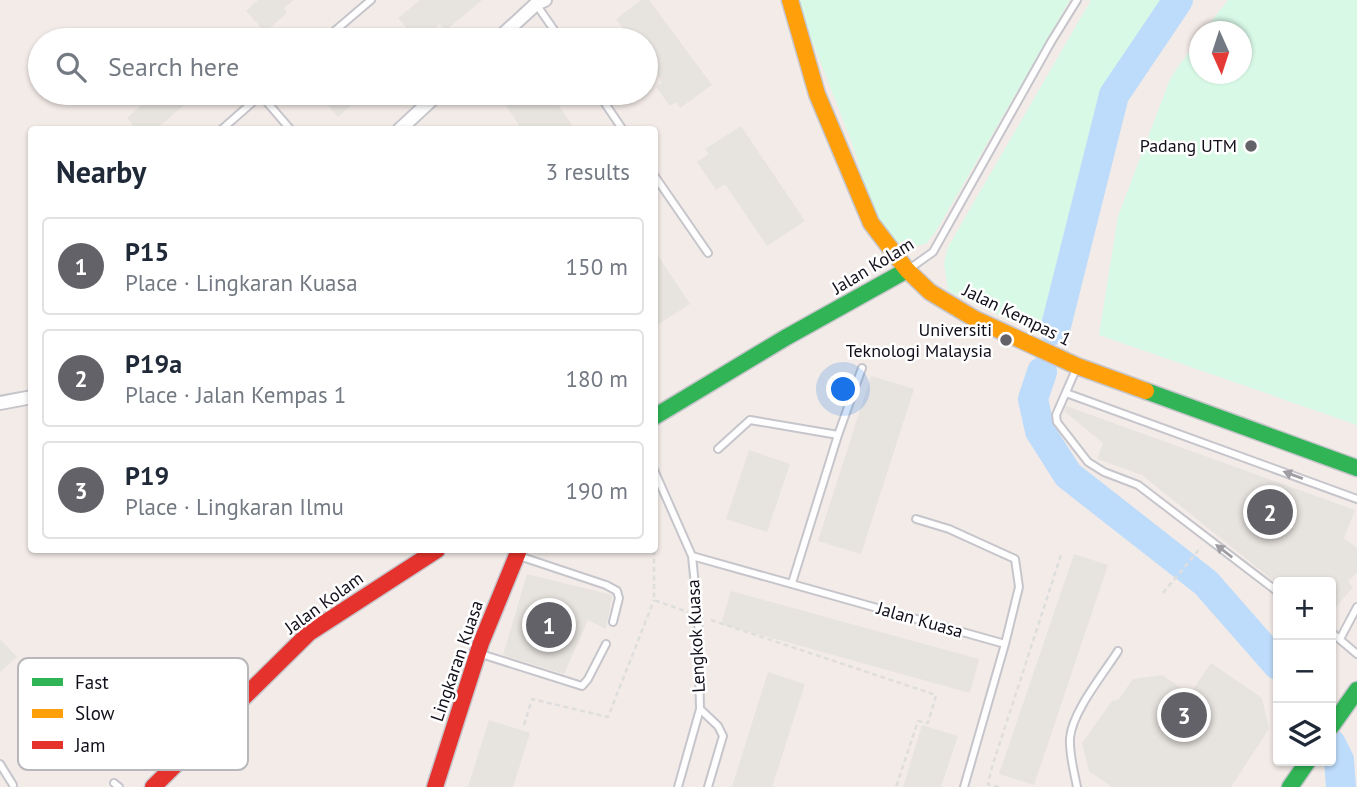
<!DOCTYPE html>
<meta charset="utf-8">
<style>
:root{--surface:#fff;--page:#f6f6f7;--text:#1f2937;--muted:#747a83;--line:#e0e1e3;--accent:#646269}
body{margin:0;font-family:"PT Sans",sans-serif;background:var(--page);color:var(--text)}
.controls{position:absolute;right:21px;bottom:21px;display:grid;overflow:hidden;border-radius:7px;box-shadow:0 2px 5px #0004}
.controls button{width:63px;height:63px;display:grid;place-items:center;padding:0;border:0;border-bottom:2px solid var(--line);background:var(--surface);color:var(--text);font:35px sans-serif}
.compass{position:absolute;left:1189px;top:21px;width:63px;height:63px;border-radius:50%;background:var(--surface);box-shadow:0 2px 5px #0004;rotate:177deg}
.you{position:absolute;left:844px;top:390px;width:24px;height:24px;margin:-18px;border:5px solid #fff;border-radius:50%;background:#1a73e8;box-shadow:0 0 0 10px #1a73e833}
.badge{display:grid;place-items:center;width:46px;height:46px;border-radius:50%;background:var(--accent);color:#fff;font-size:23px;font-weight:700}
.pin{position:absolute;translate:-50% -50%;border:4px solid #fff;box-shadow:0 2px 7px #0006}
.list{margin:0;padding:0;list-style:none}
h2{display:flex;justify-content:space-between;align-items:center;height:91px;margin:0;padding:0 28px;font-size:30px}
h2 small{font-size:23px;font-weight:400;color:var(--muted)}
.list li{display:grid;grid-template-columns:46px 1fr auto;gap:21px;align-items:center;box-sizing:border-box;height:98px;margin:0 14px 14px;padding:0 14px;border:2px solid var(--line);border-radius:7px}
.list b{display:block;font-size:26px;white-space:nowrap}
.list p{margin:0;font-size:23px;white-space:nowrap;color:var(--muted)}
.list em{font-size:23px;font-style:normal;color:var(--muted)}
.icon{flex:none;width:38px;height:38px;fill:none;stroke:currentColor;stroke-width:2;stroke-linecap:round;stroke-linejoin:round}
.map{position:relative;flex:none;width:1357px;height:787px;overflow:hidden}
.search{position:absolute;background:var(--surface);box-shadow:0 2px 5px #0004;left:28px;top:28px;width:630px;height:77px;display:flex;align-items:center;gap:18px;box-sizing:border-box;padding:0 24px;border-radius:38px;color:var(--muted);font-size:26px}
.panel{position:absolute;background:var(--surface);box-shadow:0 2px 5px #0004;left:28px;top:126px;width:630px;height:427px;border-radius:7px}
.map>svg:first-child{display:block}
.education{fill:#f3ebe7;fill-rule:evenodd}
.grass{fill:#d9f9e7}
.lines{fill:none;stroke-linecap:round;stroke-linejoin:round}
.river{stroke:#bddcfb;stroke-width:30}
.building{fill:#e7e3df}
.lane-casing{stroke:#c6c5cb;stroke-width:10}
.street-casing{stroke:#c6c5cb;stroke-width:16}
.fast-casing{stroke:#c6c5cb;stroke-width:19}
.slow-casing{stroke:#c6c5cb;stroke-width:19}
.jam-casing{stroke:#c6c5cb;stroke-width:19}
.path{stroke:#dedede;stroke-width:2.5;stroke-dasharray:5 3.5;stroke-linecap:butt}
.lane{stroke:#fefefe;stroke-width:6}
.street{stroke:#fefefe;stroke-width:12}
.fast{stroke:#30b455;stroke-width:16}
.slow{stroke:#ff9f0a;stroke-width:16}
.jam{stroke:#e5322d;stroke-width:16}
.oneway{fill:#a09ea3}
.poi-dot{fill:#646269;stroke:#fff;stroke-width:2.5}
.labels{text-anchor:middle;stroke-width:5;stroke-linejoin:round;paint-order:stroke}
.poi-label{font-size:18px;fill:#120f1b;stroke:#fff;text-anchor:end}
.street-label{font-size:18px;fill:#120f1b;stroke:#fff}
.key{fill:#fff;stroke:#b8b7bb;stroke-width:2}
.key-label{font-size:19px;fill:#120f1b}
</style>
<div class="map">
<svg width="1357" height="787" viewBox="0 0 1357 787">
<rect width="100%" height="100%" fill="#fbfbfb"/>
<path class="education" d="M0,0H1357V787H0ZM1200,32H1242V74H1200ZM40,40H646V93H40ZM32,130H654V550H32ZM1278,582H1331V761H1278Z"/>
<path class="grass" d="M798,0H1070L938,228L927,243C913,248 899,248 889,235C868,208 862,172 851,141C834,94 813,48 798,0Z
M1091,0H1170L1106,96L1050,328L1039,335L948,291L944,263L948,247Z
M1228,0H1357V425L1099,335L1118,216L1171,77L1199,38L1200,74H1242V32L1204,31Z"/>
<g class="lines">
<path class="river" d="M1055,330L1114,95L1178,0
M1042,372L1033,399L1040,431L1068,475L1206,583L1278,665
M1331,744L1339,760L1341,787"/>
</g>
<path class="building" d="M258,0H294L284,8L287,13L265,32L246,11Z
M420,0H482L445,31L440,24L421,40H417L398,18Z
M641,0H649L712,85L680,108L676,102L670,106L656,87L662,82L646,59V40H632L616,19Z
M138,93H198L155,130H137L127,118L145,102Z
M317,93H365L338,117Z
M498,93H551L575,130H522Z
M741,126L805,221L767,246L725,184L716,190L697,162L709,154L705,149Z
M654,250L690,304L654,327Z
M871,376L914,389L861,554L818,541Z
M1066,406L1355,510L1344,538L1357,548V572L1348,582L1353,587L1331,613V582H1275L1142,475L1097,459L1103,443L1064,411Z
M749,450L790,464L767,532L726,519Z
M1074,554L1108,565L1034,785L999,774Z
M527,574L612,595L606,629L588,620L564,674L503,655Z
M731,591L979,659L970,693L721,624Z
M0,639L17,657L0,672Z
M1211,663L1262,698L1269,729L1231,787H1112L1089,771L1082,743L1112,701L1118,700L1133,679L1162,675L1190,694Z
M768,672L805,684L772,787H732Z
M489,720L530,733L513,787H468Z
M922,725L958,736L941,787H903Z"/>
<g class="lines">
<defs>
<path id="lane" d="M536,4L561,40
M324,40L371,0
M598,93L623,130
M260,94L291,130
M221,130L263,93
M654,175L708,253
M909,269L933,252L1051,42L1077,0
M1077,367L1056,415L1057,422L1088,462L1104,472L1138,485L1278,592
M1066,393L1357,499
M718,449L750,420L838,435
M654,470L692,556L698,615L700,709L678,787
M916,519L949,529L1015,559L1019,587L1005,644
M519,556L606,585L617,591L619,598L613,622
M692,556L1005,644L964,787
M792,583L838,435L862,368
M1331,632L1357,654
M1340,639L1357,607
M481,654L582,686L588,679L606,644
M700,709L718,726L723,736L708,787
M0,764L13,785
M114,783L119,787
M1077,787C1074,771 1069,754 1070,738C1072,712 1104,673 1118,651"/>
<path id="street" d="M497,40L536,4L545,0
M399,130L439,93
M0,403L32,397"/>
<path id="fast" d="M1146,391L1357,468
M654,417L785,338L907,270
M1331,727L1357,690
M1290,787L1308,761"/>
<path id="slow" d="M790,0L817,94L871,223L907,270L930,292L975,319L1077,366L1146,391"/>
<path id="jam" d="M153,787L309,633L437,550
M435,787L481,643L519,550"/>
</defs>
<use href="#lane" class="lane-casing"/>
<use href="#street" class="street-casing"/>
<use href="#fast" class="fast-casing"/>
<use href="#slow" class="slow-casing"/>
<use href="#jam" class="jam-casing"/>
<path class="path" d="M654,550V600L688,612
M1163,593L1201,547
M711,620L936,695L928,723L918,721L896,787
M524,725L532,699L608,717L654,600
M999,787L988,784L992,767L1061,555"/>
<use href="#lane" class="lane"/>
<use href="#street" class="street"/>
<use href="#fast" class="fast"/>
<use href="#slow" class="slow"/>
<use href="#jam" class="jam"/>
</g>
<defs><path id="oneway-solid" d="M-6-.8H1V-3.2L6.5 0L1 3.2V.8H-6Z" transform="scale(1.75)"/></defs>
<g class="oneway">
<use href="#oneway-solid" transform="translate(1293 475) rotate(-160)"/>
<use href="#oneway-solid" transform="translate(1224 551) rotate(-142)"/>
</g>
<g class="poi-dot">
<circle cx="1251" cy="146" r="7"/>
<circle cx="1006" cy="340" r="7"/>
</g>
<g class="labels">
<g class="poi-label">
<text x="1237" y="152">Padang UTM</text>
<text x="992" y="336">Universiti<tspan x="992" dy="21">Teknologi Malaysia</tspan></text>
</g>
<g class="street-label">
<text transform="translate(873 266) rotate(-31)" y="6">Jalan Kolam</text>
<text transform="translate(1017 315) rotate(26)" y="6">Jalan Kempas 1</text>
<text transform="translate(324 603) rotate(-36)" y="6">Jalan Kolam</text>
<text transform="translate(920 620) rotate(16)" y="6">Jalan Kuasa</text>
<text transform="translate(696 636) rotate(-93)" y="6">Lengkok Kuasa</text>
<text transform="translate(457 661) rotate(-71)" y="6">Lingkaran Kuasa</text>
</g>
</g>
<rect x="18" y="658" width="230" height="112" rx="10" class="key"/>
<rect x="32" y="678" width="31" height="8" fill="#30b455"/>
<rect x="32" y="709" width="31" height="9" fill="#ff9f0a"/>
<rect x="32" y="741" width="31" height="8" fill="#e5322d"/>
<g class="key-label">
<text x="75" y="689">Fast</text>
<text x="75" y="720">Slow</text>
<text x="75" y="752">Jam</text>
</g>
</svg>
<div class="controls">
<button>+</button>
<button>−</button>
<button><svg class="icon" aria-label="layers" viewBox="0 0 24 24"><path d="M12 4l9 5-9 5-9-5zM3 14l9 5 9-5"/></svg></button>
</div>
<svg class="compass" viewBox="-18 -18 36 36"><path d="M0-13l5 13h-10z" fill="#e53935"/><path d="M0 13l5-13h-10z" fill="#747a83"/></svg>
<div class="you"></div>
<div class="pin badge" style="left:549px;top:625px">1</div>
<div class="pin badge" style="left:1270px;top:512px">2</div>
<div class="pin badge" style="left:1184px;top:715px">3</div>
<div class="search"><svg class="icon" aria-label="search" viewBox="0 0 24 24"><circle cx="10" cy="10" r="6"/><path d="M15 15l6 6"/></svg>Search here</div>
<section class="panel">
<h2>Nearby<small>3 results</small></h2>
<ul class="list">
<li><span class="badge">1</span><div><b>P15</b><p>Place · Lingkaran Kuasa</p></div><em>150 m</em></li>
<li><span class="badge">2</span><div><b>P19a</b><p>Place · Jalan Kempas 1</p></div><em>180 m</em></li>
<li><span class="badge">3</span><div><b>P19</b><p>Place · Lingkaran Ilmu</p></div><em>190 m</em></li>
</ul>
</section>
</div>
